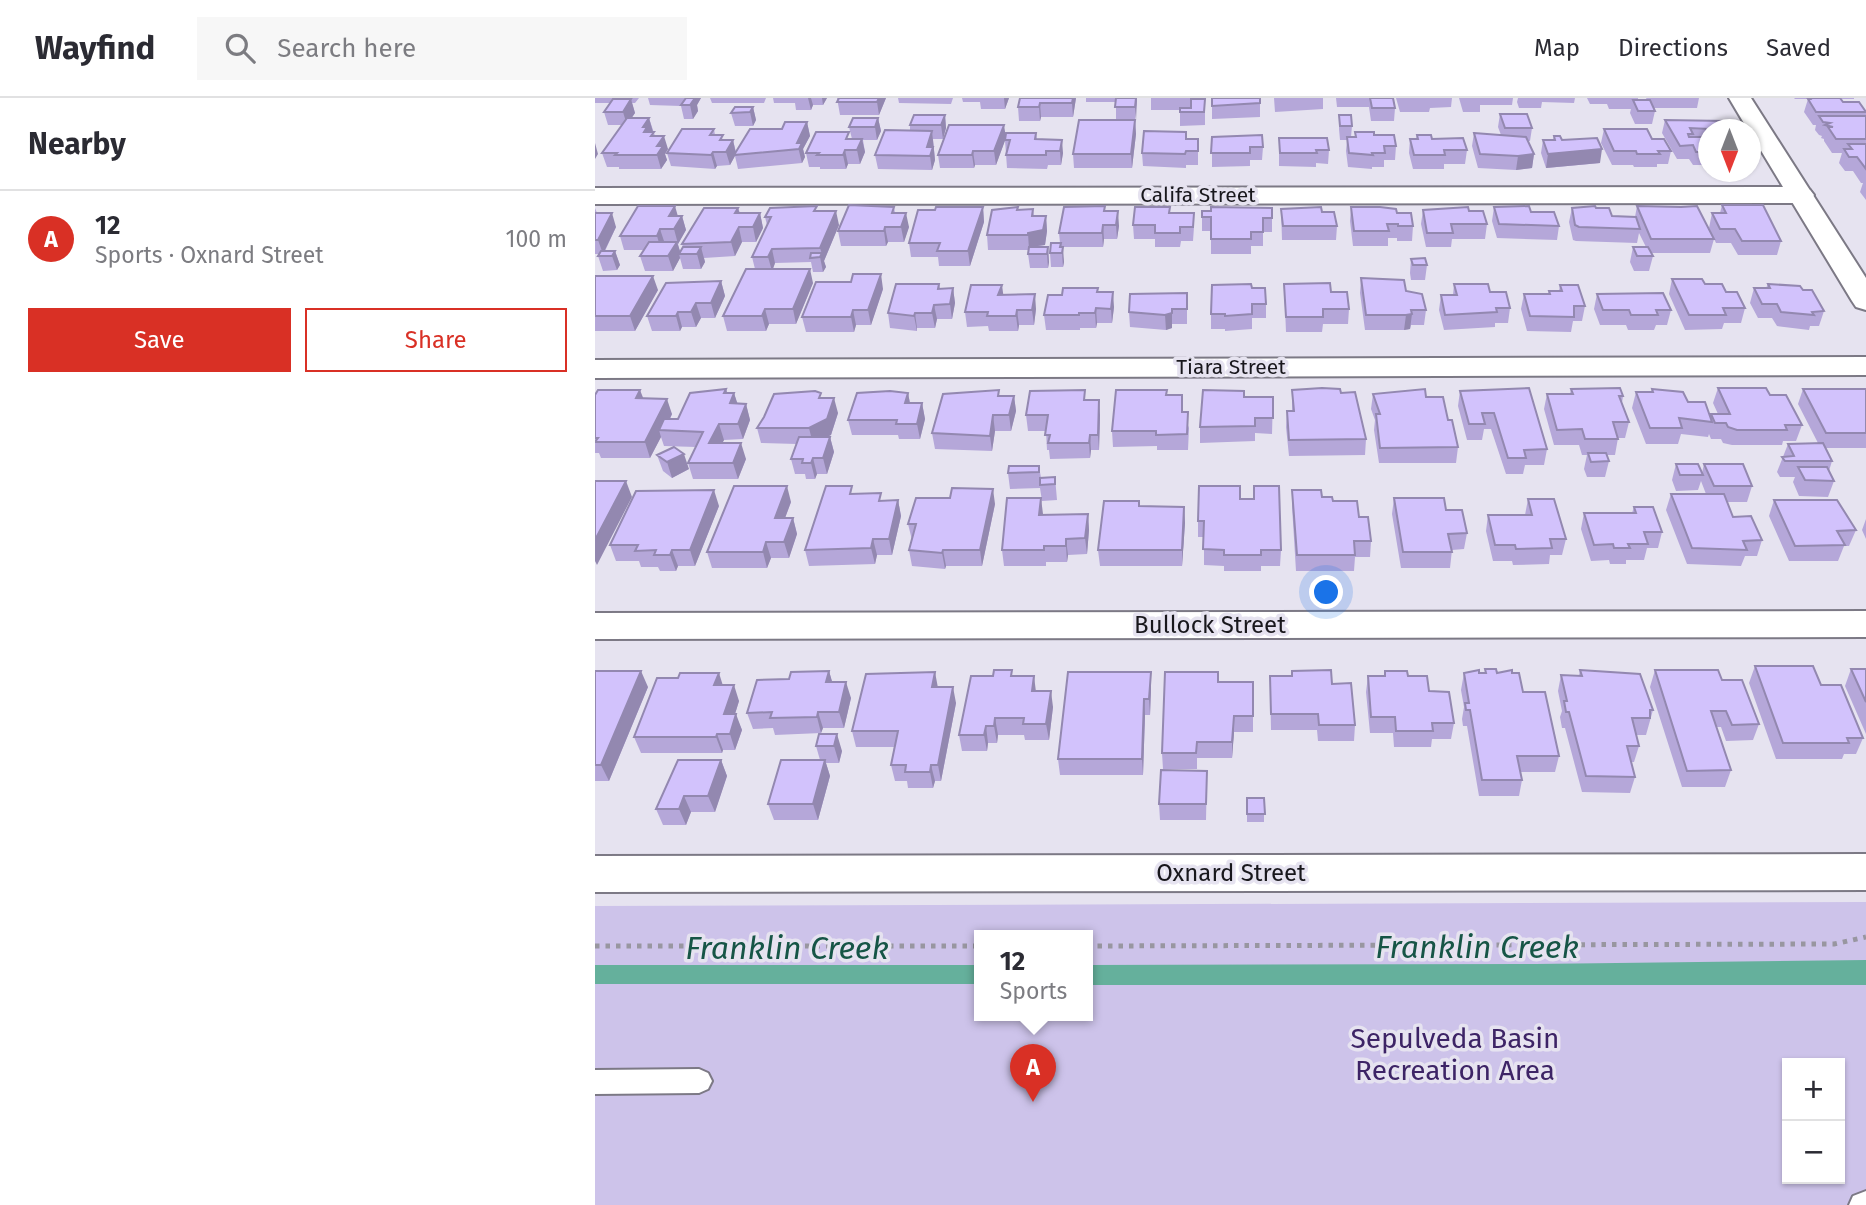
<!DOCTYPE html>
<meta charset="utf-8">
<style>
:root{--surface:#fff;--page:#f7f7f7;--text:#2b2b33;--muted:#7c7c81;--line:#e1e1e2;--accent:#d93025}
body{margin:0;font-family:"Fira Sans",sans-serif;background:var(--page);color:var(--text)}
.controls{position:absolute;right:21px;bottom:21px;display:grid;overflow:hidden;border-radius:0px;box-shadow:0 2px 5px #0004}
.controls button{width:63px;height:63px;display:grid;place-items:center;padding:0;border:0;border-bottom:2px solid var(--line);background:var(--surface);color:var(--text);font:35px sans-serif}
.compass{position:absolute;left:1103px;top:21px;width:63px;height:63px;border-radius:50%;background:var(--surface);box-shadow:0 2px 5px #0004;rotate:180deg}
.you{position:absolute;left:732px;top:495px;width:24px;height:24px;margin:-18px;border:5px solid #fff;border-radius:50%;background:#1a73e8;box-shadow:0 0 0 10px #1a73e833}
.badge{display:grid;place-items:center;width:46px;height:46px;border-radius:50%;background:var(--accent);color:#fff;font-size:23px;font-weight:700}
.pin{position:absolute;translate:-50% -58px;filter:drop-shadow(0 2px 4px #0008)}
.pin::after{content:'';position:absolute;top:37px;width:24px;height:21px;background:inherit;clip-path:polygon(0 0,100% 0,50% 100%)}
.popup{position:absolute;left:379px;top:832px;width:119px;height:91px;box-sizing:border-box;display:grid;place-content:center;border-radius:0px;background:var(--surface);filter:drop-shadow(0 2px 5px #0005);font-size:23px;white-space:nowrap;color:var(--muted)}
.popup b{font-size:26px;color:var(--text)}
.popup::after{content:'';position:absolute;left:50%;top:100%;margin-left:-14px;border:14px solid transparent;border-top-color:var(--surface)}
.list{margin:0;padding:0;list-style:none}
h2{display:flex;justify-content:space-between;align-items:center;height:91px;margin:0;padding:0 28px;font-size:30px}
h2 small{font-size:23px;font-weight:400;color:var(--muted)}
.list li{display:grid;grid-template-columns:46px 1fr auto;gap:21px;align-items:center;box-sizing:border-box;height:98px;padding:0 28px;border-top:2px solid var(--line)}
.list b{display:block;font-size:26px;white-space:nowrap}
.list p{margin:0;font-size:23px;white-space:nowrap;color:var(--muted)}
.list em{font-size:23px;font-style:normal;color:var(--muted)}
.actions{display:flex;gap:14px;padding:21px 28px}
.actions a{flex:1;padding:16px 0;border:2px solid var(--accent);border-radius:0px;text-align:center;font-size:24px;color:var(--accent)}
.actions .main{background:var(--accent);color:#fff}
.icon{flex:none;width:38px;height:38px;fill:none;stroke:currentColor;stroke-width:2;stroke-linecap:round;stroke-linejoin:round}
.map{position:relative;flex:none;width:1271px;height:1107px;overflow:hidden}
header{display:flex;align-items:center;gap:42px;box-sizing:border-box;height:98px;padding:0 35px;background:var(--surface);border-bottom:2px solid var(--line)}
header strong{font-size:33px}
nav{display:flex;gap:38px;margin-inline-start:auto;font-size:24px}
.search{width:490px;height:63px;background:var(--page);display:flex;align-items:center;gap:18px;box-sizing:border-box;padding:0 24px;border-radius:0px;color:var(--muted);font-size:26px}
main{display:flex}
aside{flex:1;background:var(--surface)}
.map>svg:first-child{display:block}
.green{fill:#cdc3ea;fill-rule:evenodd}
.water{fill:#65b09c}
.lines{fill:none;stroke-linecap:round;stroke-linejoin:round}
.lane-casing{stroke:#7c7985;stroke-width:4}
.street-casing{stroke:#7c7985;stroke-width:4}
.secondary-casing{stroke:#7c7985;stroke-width:4}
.path{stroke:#9896a0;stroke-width:5;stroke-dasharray:4.5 6;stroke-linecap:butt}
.lane{fill:#fff;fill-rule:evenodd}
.street{fill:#fff;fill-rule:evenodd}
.secondary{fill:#fff;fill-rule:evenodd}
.wall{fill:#b5a7d9}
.shaded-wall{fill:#9388b0}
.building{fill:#d2c2fc;stroke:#9388b0;stroke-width:2}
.labels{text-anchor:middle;stroke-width:7;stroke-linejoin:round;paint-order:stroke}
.far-street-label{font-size:21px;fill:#18171c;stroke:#e6e3f0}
.street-label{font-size:24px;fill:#18171c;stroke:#e6e3f0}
.near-park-label{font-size:28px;fill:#3d2466;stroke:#e6e3f0}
.near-water-label{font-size:32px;font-style:italic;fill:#165546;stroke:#e6e3f0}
</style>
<header>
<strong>Wayfind</strong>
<div class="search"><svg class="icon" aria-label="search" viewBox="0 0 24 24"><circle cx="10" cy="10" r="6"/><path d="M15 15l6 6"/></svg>Search here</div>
<nav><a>Map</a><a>Directions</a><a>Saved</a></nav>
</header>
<main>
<aside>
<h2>Nearby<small></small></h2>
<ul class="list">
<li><span class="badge">A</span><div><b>12</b><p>Sports · Oxnard Street</p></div><em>100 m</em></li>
</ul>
<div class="actions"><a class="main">Save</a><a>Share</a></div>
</aside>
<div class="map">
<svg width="1271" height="1107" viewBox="0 0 1271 1107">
<rect width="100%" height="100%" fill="#e6e3f0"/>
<path class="green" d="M1271,804V1107H0V808ZM384,838H492V918H384ZM1192,965H1245V1081H1192Z"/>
<path class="water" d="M1271,862V887H492V867L940,866Z
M0,867H384V886H0Z"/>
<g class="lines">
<defs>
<path id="lane" d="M104,971L113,975L117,983L113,991L104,995L0,996V972Z
M1271,1093V1107H1254L1258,1098Z"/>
<path id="street" d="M1206,89L1215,92L1219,97L1215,102L1206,105L0,106V90Z
M1271,259V277L0,280V262Z
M1271,513V539L0,541V515Z"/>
<path id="secondary" d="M1134,0H1156L1271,180V212L1261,209L1257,203L1156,36V32H1153Z
M1271,756V792L0,794V758Z"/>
</defs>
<use href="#lane" class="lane-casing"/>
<use href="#street" class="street-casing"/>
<use href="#secondary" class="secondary-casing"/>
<path class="path" d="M0,848H384
M492,848L1239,846L1271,839"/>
<use href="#lane" class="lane"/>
<use href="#street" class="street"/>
<use href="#secondary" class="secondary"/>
</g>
<path class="wall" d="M0,0H44L40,5H37L40,15L36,20H54L60,38L73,51L70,56L72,62L66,71H24V69H12L7,55L28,27H13L9,14L15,5H0Z
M53,0H106L102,7L103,13L98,21H89L86,8L55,7Z
M115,0H171L169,5H117Z
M178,0H232L228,7H218L216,12H201L200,5H179Z
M242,0H291L284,17H245Z
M303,0H358L356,6L304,5Z
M367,0H414L410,11H386L385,4H368Z
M481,0L478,19H446L445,23H424L423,9Z
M491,0H542L540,23L541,36L537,70H479L478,56L521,22V4H491Z
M556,0H601V1H610V27L585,28V12H556Z
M617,0H665V19L617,21Z
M679,0H728V11L680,14Z
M741,0H798L800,10L799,23H776L774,9H742Z
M801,0H857L856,9L835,10L834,14H805Z
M864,0H918L917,7H885V14H868Z
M923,0H980L979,5L947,4L946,10H924L922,4Z
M992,0H1043V2H1052L1051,0H1104L1102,10H1058L1060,13L1057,26H1040L1035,15L1036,11H1014L1012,6H995Z
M1199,0H1259V1H1246L1248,4L1271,13V102L1265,94L1268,85H1266L1258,73H1250L1244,65L1247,55H1237L1229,43V41L1226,40L1227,38L1224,37L1220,32L1221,27H1218L1209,14L1213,1H1200Z
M158,9L161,22L158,28H140L136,15Z
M905,16L937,30L935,43H933L939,56L937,70L921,72L883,70L877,48L879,35L906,37L903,29Z
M350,17L351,30L348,41H338L340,62L337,72L283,71L280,57L315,33V27Z
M744,17L757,28L756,39H760V34L779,37L801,48L800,62H789V69H777V71L753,69L751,53L752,42H745L744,31Z
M283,20L286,33L282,42H268L270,54L265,66H253L251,71H225V69H214L211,55L257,41L254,29Z
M1070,22L1136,32H1114V69L1112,67H1098L1094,61H1082L1067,35Z
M212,24L215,38L208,51L210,59L207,65L143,71L140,58L135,67L122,68L120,71L76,68L72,55L119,31L120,37L130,42H138L141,54L187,31Z
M1009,31L1057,41L1076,53L1073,66H1062V69H1039L1038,67H1017L1006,45Z
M591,34V41H603V67H591V70L548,68L547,55Z
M441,35L442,41L468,55L466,67H453L452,71L412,70L410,42L401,67H380L379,70H345L343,57L410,39Z
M822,37L872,52L870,66H849V71H818L814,55L815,41H821Z
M959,38L967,42L1005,65L951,70L946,55L948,42H958Z
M617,39L668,49L667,62H655V68L617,69Z
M684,40L734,52L733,66L721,65V69L684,68Z
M1127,107L1186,143L1182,157H1143L1136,145H1121L1114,130L1117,115H1125Z
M510,108V113L524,128L522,141H509L508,149H466L469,164L468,169H456L455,155L465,145L464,135Z
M1042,108L1119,141L1115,155H1056L1058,158L1054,173H1039L1035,164L1038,149H1051L1044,135L1042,145L981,143L978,142L974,124L977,110H1001L1017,118L1040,119Z
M299,109L300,115L314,129L309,144H293L291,148H246L243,133Z
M388,109L389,124L375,168H344L343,159H316L314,145L340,112Z
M756,109L802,115L818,128L817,143H802V140H793V148H758L755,123Z
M899,109L936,114L964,128L962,142L902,140L897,123Z
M0,110L2,115L21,129L10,153H20L25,167L22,172L8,173L3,158L4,156H0Z
M143,110L145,115H165L168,130L161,144H147L140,158L109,160L110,164L106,171H88L85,160L78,173H50L45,158L49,152H29L25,138L87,118L91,132L83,146L85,154L88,149L87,146Z
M423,111H438L439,118H451L452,133L450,147L435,149H453L454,164L453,170H435L433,156L434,152H393L392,137Z
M686,111L727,114L742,128L741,142H687Z
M828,112L874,113L892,126L890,141H857L856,149H831L826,126Z
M223,113L244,127L229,163L231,169L228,174H218L216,164L180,165L178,171L218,185L201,226H174L171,233H132L128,218L160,171L157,159L172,127L170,119Z
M607,113L677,120V134H668V148H656V156H616V133H607Z
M575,115L599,129L598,143H586L585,149H560V141H539L538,127Z
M816,161L832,167L830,182H816L815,175Z
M0,178L63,192L40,233H0Z
M766,180L811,193L831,212L829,227H816L815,231L809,232H770L765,195Z
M1077,181L1110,186L1131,194L1150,210L1146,225H1129L1127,231L1090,232L1074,196Z
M126,183L130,198L120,220H106L101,229H87L85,233H57L52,218Z
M344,186L345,190H358L360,205L357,221H342L340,230H322V233L295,230L293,215Z
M689,186L736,194L754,211L753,226H728L727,234H691Z
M859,186L895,194L915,210L913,225H900V229L849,232L844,212L846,197H858Z
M1173,186L1208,192L1229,213L1224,228H1215L1214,232L1182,228L1177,220H1163L1155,205L1159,190H1171Z
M965,187L990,208L987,223H978L976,234L932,233L926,211L929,196H953L954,193H964Z
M657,190L671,206V220H657V231L630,233V231H616V216Z
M288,191L276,227H261L259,234H211L207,219Z
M503,194L519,209L517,225H502L501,230H485V232H451L449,217L467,197Z
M592,195V226H577V230L571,232L535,229L534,214Z
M1002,196L1076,212L1072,227H1061L1059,232H1033L1031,227H1005L999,211Z
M409,197L441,211L439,227H424L423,233H394L393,228L372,229L370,214Z
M1123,290L1175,297L1207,327L1201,343H1188L1187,347H1137L1128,345L1126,341H1116L1114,336L1113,339L1086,336L1083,346H1051L1037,310L1041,294H1056L1057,291L1093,304L1115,319L1116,316H1123L1118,305Z
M131,291L132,295H139L142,306H151L155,322L148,341L129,342L127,345L151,361L143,381H98L93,365L101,349L69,348L66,339L55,360H6L4,355H0V297L48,300L77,316L75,321H83Z
M976,291L1028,298L1027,305L1034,324L1030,340H1023L1020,357H1011L1014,363L1010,379H992L989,371L992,357H987L984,347H959L949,311L952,296H975Z
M1208,291L1271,292V350H1230L1237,363L1234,373L1239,383L1233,399L1204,398L1198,384L1200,379H1185L1182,374L1193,346L1223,345L1203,306Z
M490,292V302L505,317L504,352H496L495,360L455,361L454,352H452L451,333H433L431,317Z
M697,292L746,295L771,341L770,357L694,358L691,329L692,313H697Z
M865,293L952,351L949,367H930L928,376H911L896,331H889L887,342H872L863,308Z
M313,295L315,305H327L330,321L325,341H304L303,337H257L253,322Z
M778,296L831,299L853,322L863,349L861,365H784L779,332L780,322L776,311Z
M572,297L588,314L594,330L593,352H562V348L518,349L517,333Z
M405,298H419L421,313L416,333H400L397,353L340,351L337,335Z
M678,299L677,336L660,335V343L605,345V329Z
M227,300L243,315L236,337L231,339H235L239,354L232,376H222L220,381H211L210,376H200L196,361L202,346L166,345L162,330Z
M62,357L94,371L77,380L68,373Z
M1081,366L1107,375L1109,366L1157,388L1152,404H1132L1138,419L1167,442L1162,458H1150L1146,468L1092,466L1071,412L1076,396H1111L1106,383L1103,392L1081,393L1077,382Z
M444,368L446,380L460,379L462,402L447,403L445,390L415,391L413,375Z
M697,392L738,403L764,419L776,443L775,459H760L759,473H701L697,408Z
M259,396L287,403L303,402L306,418L297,457H282L280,466L214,468L210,452Z
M799,400L851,412L872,435L869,451L857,452L855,470H806L797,416Z
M645,401L686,452L685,468H666V473H629V468L609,467V439H603V423Z
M933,401L971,441L967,457H955L954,466L918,467L917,463H898L891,433L893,417H930Z
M1179,402L1261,432L1254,448H1249L1243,463H1194L1174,418Z
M196,404L190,420H198L202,436L194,460H176L172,470H117L112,454Z
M400,406L387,468H351L350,471L317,468L314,452L317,442L313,426Z
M124,408L100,468H83L81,473H65L63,469H46L44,463H21L15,447Z
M545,408L589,409L590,425L587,468H505L503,452Z
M1039,409L1067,434L1063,450H1052L1049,462H1031V466H1015L1014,462L996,463L986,431L989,415H1037Z
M493,416L494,432L492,456L473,457L472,464H451V468H409L407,452L447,417Z
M1271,421V441L1267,432Z
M1160,568L1226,587L1268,640L1261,656H1249L1247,661H1181L1154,585Z
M890,571L902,575H917L964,658L960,674H925L927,682L924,698H884L872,628H868L867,621L869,609L866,592L869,575H890Z
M1256,571H1271V636L1250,588Z
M985,572L1058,612L1051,637H1041L1044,648L1039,664H1036L1040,679L1035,695L987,694L970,630H967L965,619L967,613L963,593L966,577L984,578Z
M1060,572L1127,582L1164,626L1158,642L1131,643L1126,629H1121L1136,672L1130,689H1087L1055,589Z
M0,573L53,589L14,683H0Z
M234,573L237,584L256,600L249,630H228L226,635L180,637L178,630L158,631L152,615L194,581Z
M697,573L737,586L760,627L759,643H723L722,632H676L675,578H696Z
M790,573L813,578L834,593L859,625L856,641H837L836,649H799L798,635H775L771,594L773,578H789Z
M556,574V590L555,617H550L548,677H465L463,661Z
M418,578L441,593L458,609L454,642H430L429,637H403L402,645H393L392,653H367L364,637Z
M623,584H658V634H639L637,660H602V671H568L567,655Z
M128,587L144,603L140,616L147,632L140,652H128L127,655H46L39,639Z
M343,589L361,605L346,683H340L338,690H313L312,683H300L296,667L299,649H261L257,633Z
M224,636L247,653L244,665H231L235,678L223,722H179L173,706L225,662L221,648Z
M126,662L132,678L120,714H96L91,727H68L61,711Z
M612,673L611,722H565L564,706Z
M652,700H669V724H652Z"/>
<path class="shaded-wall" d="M98,0H106L102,7L103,13L98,21L95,7Z
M213,0H216L218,7L216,12Z
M227,0H232L228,7Z
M284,0H291L284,17L282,4Z
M409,0H414L410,11Z
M478,0H481L478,19L477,5Z
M541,0H542L541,23L540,9Z
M36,1L40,15L32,27L28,14Z
M445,5L446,19L445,23L444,9Z
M158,9L161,22L158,28L155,14Z
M350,17L351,30L348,41L346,27Z
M54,20L58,34L55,39L56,43L48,29Z
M283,20L286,33L282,42L280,29Z
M540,22L541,36L537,70L536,56Z
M212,24L215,38L208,51L210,59L207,65L202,45Z
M409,27L411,40L401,67L399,53Z
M337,33L340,62L337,72L335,58L332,49Z
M69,38L73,51L70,56L72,62L66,71L62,57V48Z
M267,41L270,54L265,66L262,52Z
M138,42L141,56L135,67L131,54Z
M467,42L468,55L466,67L465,53Z
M0,45L3,56L0,61Z
M1007,51L1005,65L951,70L953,56Z
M250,52L253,66L251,71L248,57Z
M378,53L380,67L379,70L377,57Z
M118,54L122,68L120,71L116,57Z
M939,56L937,70L921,72L923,58Z
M80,108L84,122L78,132L74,118Z
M388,109L389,124L375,168L373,153Z
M143,110L147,124L144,130L147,144L140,158L136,144L140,115Z
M241,113L244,127L229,163L231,169L228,174L225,159L227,156L225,150Z
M523,113L524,128L522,141L521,127Z
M17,115L21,129L8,156L3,142Z
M165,115L168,130L161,144L158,129Z
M311,115L314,129L309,144L306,129Z
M87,118L91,132L83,146L79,131Z
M451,118L452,133L450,147L435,149L434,152L433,135Z
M508,127L509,141L508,149L507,135Z
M290,129L293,144L291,148L289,133Z
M65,131L70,146L66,152L62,138Z
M82,144L86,156H84L85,160L78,173L73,158Z
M466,145L467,155L468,149L469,164L468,169L467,155H466Z
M106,149L110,164L106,171L102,156Z
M453,149L454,164L453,170L452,156Z
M177,151L180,165L177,173L173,159Z
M20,153L25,167L22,172L17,158Z
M215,171L218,185L201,226L198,211Z
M286,176L288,191L276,227L273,212Z
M58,178L63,192L40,233L35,218Z
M126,183L130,198L120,220L116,205Z
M407,187L409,202L403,197Z
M358,190L360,205L357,221L355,206Z
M518,194L519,209L517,225L516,211Z
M440,196L441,211L439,227L437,212Z
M101,205L106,220L101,229L96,214Z
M339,207L342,221L340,230L337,215Z
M501,210L502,225L501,230L500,215Z
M170,211L174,226L171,233L167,218Z
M577,211V230L571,232L570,217Z
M258,212L261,227L259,234L256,219Z
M422,212L424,227L423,233L421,218Z
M83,214L87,229L85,233L81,218Z
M320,215L322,230V233L319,218Z
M817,216L815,231L809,232L811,217Z
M131,291L135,305L139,295L144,310L139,321L129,295Z
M45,292L51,307L41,300Z
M313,295L316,311L310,305Z
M419,298L421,313L416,333L414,317Z
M239,300L243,315L236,337L218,346L214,330Z
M72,301L77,316L69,333L64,332L66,339L55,360L50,344Z
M504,302L505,317L504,352L503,337Z
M327,305L330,321L325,341L322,326Z
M151,306L155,322L148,341L143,326Z
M398,317L400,333L397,353L395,338Z
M124,326L129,342L119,361L114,345Z
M495,337L496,352L495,360L494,345Z
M235,339L239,354L232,376L228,360Z
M146,345L151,361L143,381L138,365Z
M89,356L94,371L77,380L72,364Z
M218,360L222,376L220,381L216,365Z
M31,383L37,399L2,467L0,463V442Z
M192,388L196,404L184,436L180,420Z
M398,391L400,406L387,468L385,452Z
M119,392L124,408L100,468L95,452Z
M446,400L448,416L445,433L444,417Z
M303,402L306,418L297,457L294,441Z
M589,409L590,425L587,468V452Z
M493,416L494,432L492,456L490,440Z
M198,420L202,436L194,460L189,444Z
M278,441L282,457L280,466L276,450Z
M471,441L473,457L472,464L471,448Z
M171,444L176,460L172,470L168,454Z
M77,452L83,468L81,473L75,457Z
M348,452L351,468L350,471L347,455Z
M46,573L53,589L14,683L6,667Z
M234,573L239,590L231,584Z
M340,574L343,590L337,589Z
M556,574V590L555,617L554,601Z
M124,575L129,591L119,587Z
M439,578L441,594L437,593Z
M251,584L256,600L249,630L244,614Z
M139,587L144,603L135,632L129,616Z
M358,589L361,605L346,683L343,667Z
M456,593L458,609L454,642L451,626Z
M549,601L550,617L548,677L547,661Z
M223,614L228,630L226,635L222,619Z
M141,616L147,632L140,652L135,636Z
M639,618V634L637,660V644Z
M400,620L403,637L402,645L399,628Z
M391,628L393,645L392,653L389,637Z
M122,636L128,652L127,655L121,639Z
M242,636L247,653L244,665L239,648Z
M126,662L132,678L120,714L113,698Z
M230,662L235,678L223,722L218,706Z
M336,667L340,683L338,690L335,674Z
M89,698L96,714L91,727L84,711Z"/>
<path class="building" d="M91,0H100L95,7H86Z
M244,0H284L282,4H242Z
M425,0H478L477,5H445L444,9H423Z
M521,0H541L540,9H520Z
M617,0H665V5L617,8Z
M775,0H798L800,10H777Z
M1214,0H1245L1248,4H1264L1271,14H1221L1213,1H1215Z
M18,1H36L28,14H9Z
M596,1H610L609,14H585V10H596Z
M1038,2H1055L1060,13H1043Z
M140,9H158L155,14L136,15Z
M905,16H932L937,30H910Z
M319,17H350L346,27H315Z
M744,17H756L757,28H745Z
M1224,18H1271V41H1241L1233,29H1238L1230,27L1235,25L1228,24Z
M32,20H54L48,29H52L49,34H59L56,38H69L62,48H68L62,57H20L22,55H7Z
M258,20H283L280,29H254Z
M484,22H540L536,56H478Z
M1070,22L1131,23L1136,32L1095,30L1098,36H1093L1094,39H1114V54H1101L1098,47L1085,48Z
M190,24H212L202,45H207L204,51L139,57L155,31H187Z
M354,27H409L399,53H378L377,57H343Z
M87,31H119L115,37H128L125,42H138L131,54H118L116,57L72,55Z
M1009,31H1052L1057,41H1069L1076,53H1063L1065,56H1042L1041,53H1019Z
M290,32L337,33L332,49H338L335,58L280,57Z
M549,33L591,34V41H603V53H591L590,56L547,55Z
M221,34H254L251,41H267L262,52H250L248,57H222L224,55H211Z
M760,34H779V37H799L801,48H789L790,55H777L778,57L754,55L752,39H761Z
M411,35H441L440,41L467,42L465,53H451V57H411L415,42H410Z
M879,35L931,39L939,56L923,58L885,56Z
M667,37L668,49H655V55H616L617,39Z
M822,37H836L837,41L868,40L872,52H849L850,57H819L815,41H823Z
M959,38H965L967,42L1002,40L1007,51L953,56L948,42H960Z
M684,40H732L734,52H721L722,55H685Z
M1253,46H1271V71L1262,59H1254L1249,51H1257Z
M254,107L299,109L297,115H311L306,129H290L289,133H243Z
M1127,107H1168L1186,143H1147L1140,131H1125L1117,115H1131Z
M43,108H80L74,118H87L79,131H65L62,138H25Z
M222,108L219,113H241L225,150L177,151L173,159H157L176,119H170L175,110Z
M510,108L509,113H523L521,127H508L507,135H464L469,109Z
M934,108L936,114H959L964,128L904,126L899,109Z
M1000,108L1001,110H1014L1017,118L1041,119L1045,131L984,129L980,127L977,110Z
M1042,108L1086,109L1102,108L1119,141H1056Z
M341,109H388L373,153H342L345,145H314L323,112H340Z
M423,109L422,112L438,111L437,118H451L448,132L433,135V137H392L397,112Z
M540,109H575L574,115H599L598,129H585V135H560V127H538Z
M616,109L677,110V120H668V134H656V141H616V119H607V113H616Z
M726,109L727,114H739L742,128H688L686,111Z
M756,109H785L801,111L802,115H816L818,128H803V126H792L794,133H759Z
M873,109L874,113H888L892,126H856L858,135H832L828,112Z
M109,110H143L140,115H165L158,129H144L136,144L87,146Z
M0,115H17L3,142H0Z
M54,144H82L73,158H45Z
M456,145H466L465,149H468L467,155H455Z
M88,149H106L102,156H84Z
M434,149H453L452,156H433Z
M1038,149H1053L1058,158H1042Z
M6,153H20L17,158H3Z
M216,155H227L225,159L215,160Z
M830,160L832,167H818L816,161Z
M151,171H215L198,211H170L167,218H128Z
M258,176H286L273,212H258L256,219H207L221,184H256Z
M0,178H58L35,218H0Z
M766,180L809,182L811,193L827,196L831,212H816L817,216L811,217H771Z
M1077,181H1107L1110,186H1127L1131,194H1142L1150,210H1128L1131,217H1094Z
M126,183L116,205H101L96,214H83L81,218H52L71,185Z
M735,185L736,194H752L754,211H728V219H691L689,186Z
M301,186H344L343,191L358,190L355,206L339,207L337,215H320L319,218L293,215Z
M656,186L657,190H670L671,206H657V216L630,218V216H616L617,187Z
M859,186H893L895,194H911L915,210H901L902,214L850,217L846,197H862Z
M1173,186L1205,188L1208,192H1217L1229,213L1217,214L1219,217L1186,214L1182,206H1167L1159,190H1175Z
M376,187H407L403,197L440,196L437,212H422L421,218H392L393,214H370Z
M965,187H983L990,208H979V219L935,218L929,196H955L954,193H967Z
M468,190H503L502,194H518L516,211L501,210L500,215H484V217H449L453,197H467Z
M592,195V211H577V215L570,217L534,214L535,196Z
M1068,195L1076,212H1061L1063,217H1036L1034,212H1008L1002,196Z
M727,290L745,291L746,295L760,294L771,341L694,342L692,313H699L697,292Z
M934,290L952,351L929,352L931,360H913L899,315H887L890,326H874L865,293Z
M1025,290L1028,298H1024L1034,324H1018L1023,341H990L987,331L962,332L952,296H978L976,291Z
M1123,290H1171L1175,297H1191L1207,327H1190L1192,332H1142L1133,329L1131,325H1120L1116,316H1135Z
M131,291L129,295H139L135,305L151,306L143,326H124L114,345H146L138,365H93L108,334L64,332L69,321H83L95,295Z
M830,291L831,299H848L853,322H857L863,349L785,350L781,316H785L778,296Z
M1057,291L1088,294L1093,304H1110L1117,324L1084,320L1087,330H1055L1041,294H1058Z
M1208,291H1271V335H1231Z
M3,292H45L41,300L72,301L50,344H0L3,340H0V297Z
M404,292L403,298H419L414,317H398L395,338L337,335L348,296Z
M490,292L489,302H504L503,337H495L494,345H453L455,337H450L453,317H431L435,293Z
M521,292H572L571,297H587V314H593L592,336L561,337V333H517Z
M608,292L649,293V299H678V320H660V328L605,329Z
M220,293L226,295L224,300H239L232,321L214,330H162L169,319L179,296Z
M295,293L313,295L310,305H327L322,326H301L302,322H253L262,295Z
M204,339H235L228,360H218L216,365H207L208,361H196Z
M1228,345L1237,363H1190L1187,359L1199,358L1193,346Z
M79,349L89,356L72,364L62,357Z
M993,355H1011L1014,363L996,364Z
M1081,366H1103L1108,377H1085Z
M1109,366H1148L1157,388H1119Z
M414,368H444V374L413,375Z
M1203,369H1232L1239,383L1210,382Z
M460,379V386L445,387V380Z
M0,383H31L0,442Z
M139,388H192L180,420H198L189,444H171L168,454H112Z
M231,388H257L255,396L286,395L284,403L303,402L294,441H278L276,450L210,452Z
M604,388H645V401H659V388H684L686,452H666V457H629V452L608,451L609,423H603Z
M357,390L398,391L385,452H348L347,455L314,452L321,426H313L321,400H355Z
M119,392L95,452H77L75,457H59L61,452L40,453L43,447H15L41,393Z
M697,392H726L727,399H737L738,403H762L764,419H773L776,443H759L760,457H702Z
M1076,396H1129L1138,419L1156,418L1167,442L1148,443L1152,452L1097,450Z
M412,400H446L444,417L493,416L490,440L471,441V448H449V452H407Z
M799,400H849L851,412H867L872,435L853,436L857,454H808Z
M933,401H959L971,441H955L957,450L921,451L920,447H900L893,417H937Z
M1179,402H1242L1261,432L1242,433L1250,447L1200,448Z
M509,403H544V408L589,409L587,452H503Z
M1039,409H1058L1067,434H1049L1053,446H1033L1035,450H1019L1018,446L999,447L989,415H1041Z
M1160,568H1218L1226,587H1246L1268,640H1252L1254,645H1188Z
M890,571H901L902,575L917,572V575H924L928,594H950L964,658H922L927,682H887L875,612H871L870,605H874L869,575L884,572V575H891Z
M1256,571H1271V604Z
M399,572H417L416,578H439L437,593H456L451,626H428L429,620H400L399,628H391L389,637H364L376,578H398Z
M736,572L737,586L756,585L760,627H724L723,616H676L675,578H697V573Z
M985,572L1045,576L1058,612H1055V620H1037L1044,648H1032L1040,679L991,678L974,614H971L969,603H972L966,577L987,578Z
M1060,572H1123L1127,582H1147L1164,626L1137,627L1131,613H1116L1136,672L1092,673Z
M0,573H46L6,667H0Z
M234,573L231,584H251L244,614H223L222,619L175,620L177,614L152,615L162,582L194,581L196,574Z
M790,573H812L813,578H832L834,593L854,594L859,625H837L838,633H801L800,619H776L773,578H790Z
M340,574L337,589H358L343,667H336L335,674H310L311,667H296L303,633H257L271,576Z
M473,574H556L554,601H549L547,661H463Z
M570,574H623V584H658V618H639L637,644H602L601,655H567Z
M85,575H124L119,587H139L129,616H141L135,636H122L121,639H39L62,580H83Z
M224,636H242L239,648H221Z
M83,662H126L113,698H89L84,711H61Z
M186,662H230L218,706H173Z
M566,672L612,673L611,706H564Z
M652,700H669L670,716H652Z"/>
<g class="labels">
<g class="far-street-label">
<text x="603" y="104">Califa Street</text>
<text x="636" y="276">Tiara Street</text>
</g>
<g class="street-label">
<text x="615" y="535">Bullock Street</text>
<text x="636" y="783">Oxnard Street</text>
</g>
<g class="near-park-label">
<text x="860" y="950">Sepulveda Basin<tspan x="860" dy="32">Recreation Area</tspan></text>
</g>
<g class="near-water-label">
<text x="882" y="860">Franklin Creek</text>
<text x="192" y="861">Franklin Creek</text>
</g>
</g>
</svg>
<div class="controls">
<button>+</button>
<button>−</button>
</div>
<svg class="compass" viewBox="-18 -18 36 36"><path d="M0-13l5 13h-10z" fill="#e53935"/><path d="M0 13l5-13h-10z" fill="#7c7c81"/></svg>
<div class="you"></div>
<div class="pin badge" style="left:438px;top:1004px">A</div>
<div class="popup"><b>12</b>Sports</div>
</div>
</main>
